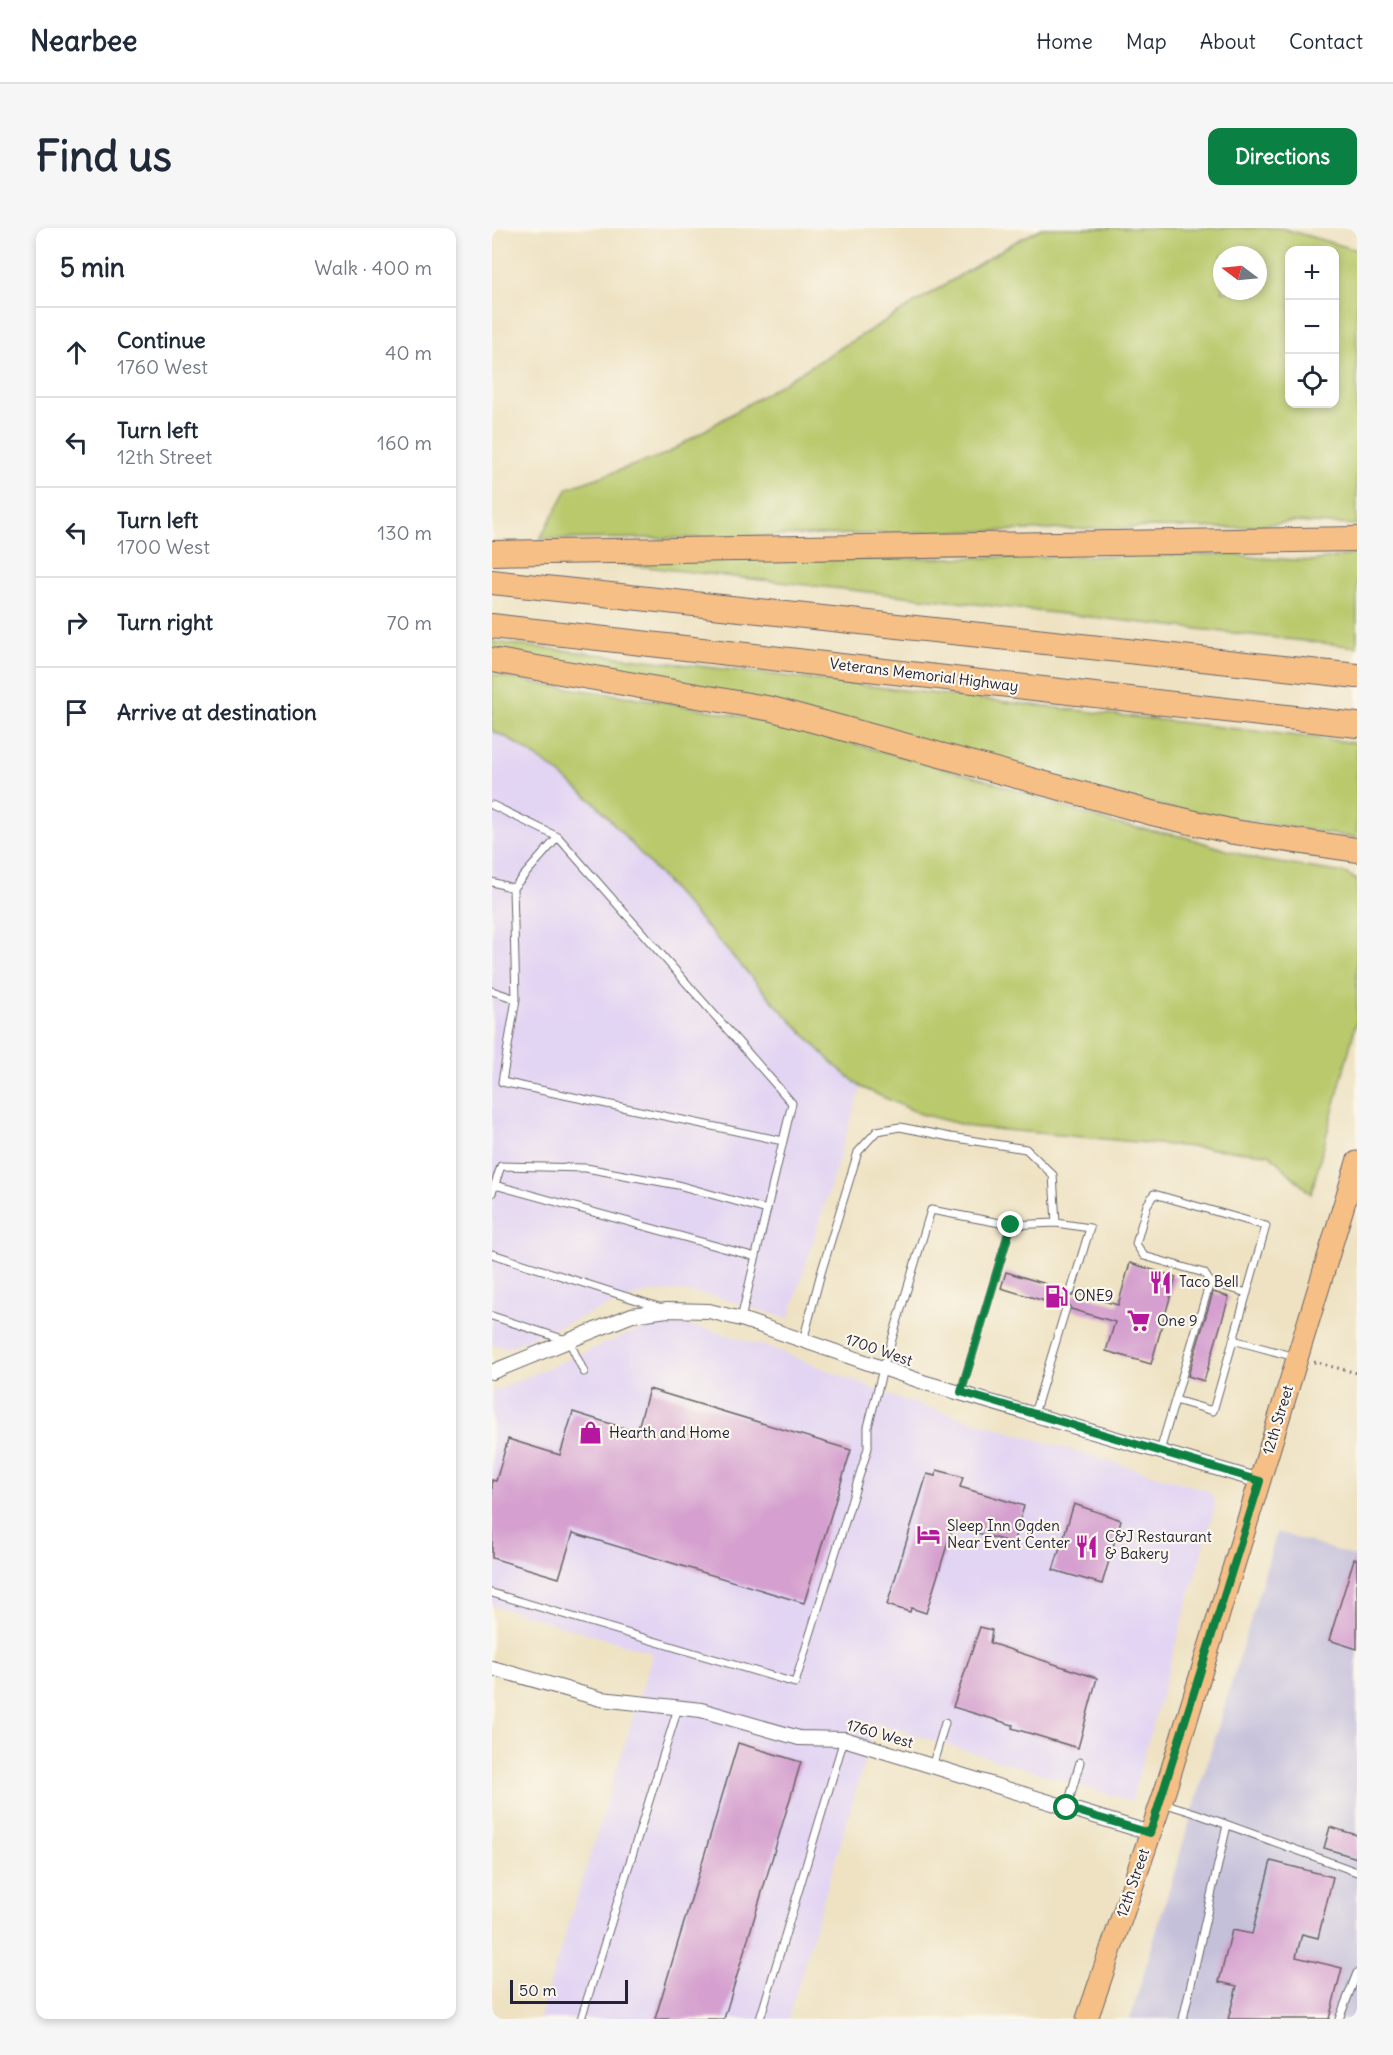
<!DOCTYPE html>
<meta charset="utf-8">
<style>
:root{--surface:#fff;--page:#f6f6f7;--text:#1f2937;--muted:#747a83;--line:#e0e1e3;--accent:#0b8043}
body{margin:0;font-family:Delius,sans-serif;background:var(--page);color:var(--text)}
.controls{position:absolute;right:18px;top:18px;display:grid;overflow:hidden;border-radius:12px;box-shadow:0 3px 9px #0003}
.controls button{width:54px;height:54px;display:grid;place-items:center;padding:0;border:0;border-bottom:2px solid var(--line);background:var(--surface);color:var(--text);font:30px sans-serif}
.compass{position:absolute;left:721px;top:18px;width:54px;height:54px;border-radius:50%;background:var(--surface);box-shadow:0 3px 9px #0003;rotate:286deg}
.scale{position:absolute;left:18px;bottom:15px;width:118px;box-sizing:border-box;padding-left:6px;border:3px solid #22223b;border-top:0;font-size:16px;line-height:21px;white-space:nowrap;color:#22223b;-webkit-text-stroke:4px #fbf7ec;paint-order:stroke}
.stop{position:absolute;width:18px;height:18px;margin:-14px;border:4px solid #0b8043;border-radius:50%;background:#fff}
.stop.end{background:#0b8043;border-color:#fff;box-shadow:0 2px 6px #0008}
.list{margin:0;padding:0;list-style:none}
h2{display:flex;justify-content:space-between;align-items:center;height:78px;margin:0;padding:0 24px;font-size:26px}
h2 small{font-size:20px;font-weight:400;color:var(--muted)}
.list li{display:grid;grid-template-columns:39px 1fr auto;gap:18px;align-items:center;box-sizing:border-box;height:90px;padding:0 24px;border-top:2px solid var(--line)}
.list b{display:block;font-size:22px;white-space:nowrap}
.list p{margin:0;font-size:20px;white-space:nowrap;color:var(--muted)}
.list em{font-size:20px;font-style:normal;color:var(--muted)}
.icon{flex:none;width:33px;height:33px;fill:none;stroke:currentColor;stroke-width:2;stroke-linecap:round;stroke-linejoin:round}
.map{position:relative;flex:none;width:865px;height:1791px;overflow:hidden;border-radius:12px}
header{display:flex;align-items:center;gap:36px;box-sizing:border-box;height:84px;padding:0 30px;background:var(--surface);border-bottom:2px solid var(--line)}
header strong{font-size:28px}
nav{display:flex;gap:33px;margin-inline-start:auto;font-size:21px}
.intro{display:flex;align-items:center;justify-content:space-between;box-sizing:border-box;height:144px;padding:0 36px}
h1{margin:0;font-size:42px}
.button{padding:15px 27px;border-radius:12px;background:var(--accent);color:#fff;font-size:21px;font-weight:700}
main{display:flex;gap:36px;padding:0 36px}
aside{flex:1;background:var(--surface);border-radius:12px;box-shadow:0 3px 9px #0003}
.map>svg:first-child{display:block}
.built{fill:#e2d4f3}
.industrial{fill:#c5c0da}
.green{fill:#b9c96c;stroke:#6e7654;stroke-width:1.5;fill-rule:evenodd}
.building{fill:#d5a0cf}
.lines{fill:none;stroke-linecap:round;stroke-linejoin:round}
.service-casing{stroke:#69656a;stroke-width:9}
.minor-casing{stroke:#69656a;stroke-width:16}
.primary-casing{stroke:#69656a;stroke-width:23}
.motorway-casing{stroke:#69656a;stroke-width:26}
.path{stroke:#69656a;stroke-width:3;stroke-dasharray:1.5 4.5;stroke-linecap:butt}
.service{stroke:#fff;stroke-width:7}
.minor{stroke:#fff;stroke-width:14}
.primary{stroke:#f5bf86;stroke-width:21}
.motorway{stroke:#f5bf86;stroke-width:24}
.route{stroke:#0b8043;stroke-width:8}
.labels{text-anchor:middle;stroke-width:4.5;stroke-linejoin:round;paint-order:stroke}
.street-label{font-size:15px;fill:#22223b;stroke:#fbf7ec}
.poi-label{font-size:15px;fill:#22223b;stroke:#fbf7ec;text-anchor:start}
</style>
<header>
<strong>Nearbee</strong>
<nav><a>Home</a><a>Map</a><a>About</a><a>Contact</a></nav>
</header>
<div class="intro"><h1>Find us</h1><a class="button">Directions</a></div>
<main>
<aside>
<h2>5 min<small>Walk · 400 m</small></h2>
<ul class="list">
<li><svg class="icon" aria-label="ahead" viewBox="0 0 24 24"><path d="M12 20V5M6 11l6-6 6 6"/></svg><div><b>Continue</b><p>1760 West</p></div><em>40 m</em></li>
<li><svg class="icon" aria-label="left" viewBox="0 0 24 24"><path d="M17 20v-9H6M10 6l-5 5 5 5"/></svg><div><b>Turn left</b><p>12th Street</p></div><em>160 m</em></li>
<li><svg class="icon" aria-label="left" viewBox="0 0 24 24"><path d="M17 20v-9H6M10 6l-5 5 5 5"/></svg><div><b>Turn left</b><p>1700 West</p></div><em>130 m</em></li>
<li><svg class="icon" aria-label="right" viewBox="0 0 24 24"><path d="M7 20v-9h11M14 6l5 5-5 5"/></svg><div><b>Turn right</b></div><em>70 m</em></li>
<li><svg class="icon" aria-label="arrive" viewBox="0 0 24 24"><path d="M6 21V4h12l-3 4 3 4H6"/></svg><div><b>Arrive at destination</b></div></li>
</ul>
</aside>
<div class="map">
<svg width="865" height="1791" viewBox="0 0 865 1791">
<rect width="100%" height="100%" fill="#fbf7ec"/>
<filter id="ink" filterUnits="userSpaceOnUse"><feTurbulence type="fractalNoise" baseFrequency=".0167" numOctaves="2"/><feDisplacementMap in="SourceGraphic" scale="12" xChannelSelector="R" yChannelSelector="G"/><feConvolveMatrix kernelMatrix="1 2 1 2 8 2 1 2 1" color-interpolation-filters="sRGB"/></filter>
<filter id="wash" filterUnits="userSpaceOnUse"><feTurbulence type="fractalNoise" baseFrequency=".008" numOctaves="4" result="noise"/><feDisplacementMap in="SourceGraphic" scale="24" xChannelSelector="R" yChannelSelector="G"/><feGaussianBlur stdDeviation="1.35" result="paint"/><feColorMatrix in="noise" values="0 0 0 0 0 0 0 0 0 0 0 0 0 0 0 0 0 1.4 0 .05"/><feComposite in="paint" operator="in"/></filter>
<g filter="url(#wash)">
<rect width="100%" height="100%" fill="#eee2c2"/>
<path class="built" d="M0,503L14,509L60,540L104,576L286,779L339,834L369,859L297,1091L222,1068L187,1063L158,1064L133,1071L14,1120L0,1116Z
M188,1097L215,1101L279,1120L408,1171L714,1262L721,1268L723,1278L639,1573L384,1495L296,1791H47L161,1425L0,1377V1164L126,1110L157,1099Z"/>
<path class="industrial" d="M785,1304L865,1329V1791H638Z"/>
<path class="green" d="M550,0H789L865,22V297L799,294L740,300L668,299L190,310L48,311L76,260L174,226L523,14ZM798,22H842V176H798ZM730,27H766V63H730Z
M740,326L767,330L821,333L865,326V419L110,334L305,330L384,331Z
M0,414L865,515V610L678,580L0,422Z
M0,446L54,457L174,474L263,491L337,509L488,550L620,595L693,609L767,632L853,645L865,652V792L819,966L777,926L479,899L429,886L369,859L339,834L286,779L104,576L60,540L14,509L0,503Z"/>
<g id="blocks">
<path class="building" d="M638,1035L684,1049L659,1136L614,1123L623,1094L579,1081L576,1075H572L569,1078L509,1060L514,1044L574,1062L577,1068H581L584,1065L626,1077Z
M721,1064L737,1069L712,1153L696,1148Z
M157,1161L359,1222L312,1375L81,1305L67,1350L0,1330V1252L4,1253L16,1211L68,1227L81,1184L145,1204Z
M445,1242L471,1249L468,1259L532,1278L521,1315L461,1298L434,1385L419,1380L418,1384L395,1377L435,1246L443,1248Z
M582,1276L629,1292L610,1356L561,1342Z
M862,1331H865V1421L837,1412Z
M488,1399L500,1402L498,1415L605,1450L586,1520L520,1500L521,1497L461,1479Z
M246,1515L309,1534L232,1791H163Z
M838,1599L865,1607V1630L832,1620Z
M779,1633L841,1649L826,1710L810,1706L804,1729L850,1740L837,1791H736L745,1758L727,1754L740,1702L760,1706Z"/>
</g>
</g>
<g filter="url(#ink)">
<use href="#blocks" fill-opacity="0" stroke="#69656a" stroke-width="1.5"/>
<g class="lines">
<defs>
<path id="service" d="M0,577L66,609L300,875L249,1091
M0,654L21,660L66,609
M21,660L24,771
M0,763L24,771L10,854L291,913
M3,957L264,1029
M0,965L9,938L94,940L186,957L275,982
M0,1026L170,1080
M0,1088L77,1113L92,1144
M741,1112L803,1129
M311,1113L329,1045L366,924L385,903L408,899L458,909L534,921L561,947L564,995
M469,1164L519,997
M683,1172L721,1183L774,998L662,966L655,977L644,1016L652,1028L712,1045L718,1054
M542,1186L574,1080
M668,1223L718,1054L755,1065
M0,1365L303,1455L376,1220V1199L391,1141L439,982L519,997L564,995L598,1000L579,1063
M440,1539L453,1495
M671,1575L703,1585L865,1644
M575,1580L588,1534
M89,1791L186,1480
M268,1791L352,1511
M691,1791L735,1597
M847,1791L865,1745"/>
<path id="minor" d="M0,1144L140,1087L175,1082L217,1083L249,1091L434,1155L768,1253
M0,1440L109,1471L209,1482L307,1510L352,1511L658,1605"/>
<path id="primary" d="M595,1791L674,1560L865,934"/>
<path id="motorway" d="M0,325L865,311
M0,354L865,448
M0,398L865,497
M0,432L280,481L660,585L742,604L865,622"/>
</defs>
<use href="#service" class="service-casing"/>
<use href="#minor" class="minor-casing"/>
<use href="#primary" class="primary-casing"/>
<use href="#motorway" class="motorway-casing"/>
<path class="path" d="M822,1134L865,1145"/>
<use href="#service" class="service"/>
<use href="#minor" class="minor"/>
<use href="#primary" class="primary"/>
<use href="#motorway" class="motorway"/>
</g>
</g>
<g class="lines" filter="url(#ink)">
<path class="route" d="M519,997L469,1164L768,1253L658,1605L575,1580"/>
</g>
<defs>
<symbol id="restaurant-bare" viewBox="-9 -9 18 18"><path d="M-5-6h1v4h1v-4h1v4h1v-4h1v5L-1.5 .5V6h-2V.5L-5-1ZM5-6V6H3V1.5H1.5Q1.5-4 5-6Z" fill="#b5179e" stroke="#fbf7ec" stroke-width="2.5" paint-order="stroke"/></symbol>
<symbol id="fuel-bare" viewBox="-9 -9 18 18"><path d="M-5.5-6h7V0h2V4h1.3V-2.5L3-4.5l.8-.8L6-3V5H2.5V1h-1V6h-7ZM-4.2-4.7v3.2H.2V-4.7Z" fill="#b5179e" stroke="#fbf7ec" stroke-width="2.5" paint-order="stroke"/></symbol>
<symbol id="supermarket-bare" viewBox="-9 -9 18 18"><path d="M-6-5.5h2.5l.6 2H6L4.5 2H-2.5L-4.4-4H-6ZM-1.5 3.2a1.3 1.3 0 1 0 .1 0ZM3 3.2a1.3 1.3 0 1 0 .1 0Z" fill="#b5179e" stroke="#fbf7ec" stroke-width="2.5" paint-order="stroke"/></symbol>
<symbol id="shop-bare" viewBox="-9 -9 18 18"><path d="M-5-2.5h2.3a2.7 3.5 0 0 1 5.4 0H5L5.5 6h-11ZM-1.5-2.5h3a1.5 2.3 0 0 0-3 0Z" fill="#b5179e" stroke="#fbf7ec" stroke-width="2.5" paint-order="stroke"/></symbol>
<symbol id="hotel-bare" viewBox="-9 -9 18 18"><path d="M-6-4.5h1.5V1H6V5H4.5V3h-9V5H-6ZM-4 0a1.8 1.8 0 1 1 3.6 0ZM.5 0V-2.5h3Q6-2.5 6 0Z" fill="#b5179e" stroke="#fbf7ec" stroke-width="2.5" paint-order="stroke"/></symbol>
</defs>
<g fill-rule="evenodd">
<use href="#restaurant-bare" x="652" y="1038" width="33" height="33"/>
<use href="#fuel-bare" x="548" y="1052" width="33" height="33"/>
<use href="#supermarket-bare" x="630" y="1076" width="33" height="33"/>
<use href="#shop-bare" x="82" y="1188" width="33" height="33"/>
<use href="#hotel-bare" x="420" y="1290" width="33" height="33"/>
<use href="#restaurant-bare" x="578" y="1302" width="33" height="33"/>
</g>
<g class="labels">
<g class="street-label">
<text transform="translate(432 447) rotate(7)" y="5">Veterans Memorial Highway</text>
<text transform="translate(387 1122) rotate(19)" y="5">1700 West</text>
<text transform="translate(786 1192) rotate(-73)" y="5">12th Street</text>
<text transform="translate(388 1506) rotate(16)" y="5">1760 West</text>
<text transform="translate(641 1655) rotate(-71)" y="5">12th Street</text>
</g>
<g class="poi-label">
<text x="687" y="1059">Taco Bell</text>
<text x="582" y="1073">ONE9</text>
<text x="665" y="1098">One 9</text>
<text x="117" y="1210">Hearth and Home</text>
<text x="455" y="1303">Sleep Inn Ogden<tspan x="455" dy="17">Near Event Center</tspan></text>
<text x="613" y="1314">C&amp;J Restaurant<tspan x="613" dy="17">&amp; Bakery</tspan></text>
</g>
</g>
</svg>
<div class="controls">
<button>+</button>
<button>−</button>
<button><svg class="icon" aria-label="locate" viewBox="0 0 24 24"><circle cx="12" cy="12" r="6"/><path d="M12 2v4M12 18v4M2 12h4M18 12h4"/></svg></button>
</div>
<svg class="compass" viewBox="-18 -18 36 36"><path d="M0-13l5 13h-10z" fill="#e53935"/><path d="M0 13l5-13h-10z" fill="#747a83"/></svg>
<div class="scale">50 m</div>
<div class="stop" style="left:575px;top:1580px"></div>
<div class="stop end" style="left:519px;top:997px"></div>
</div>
</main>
